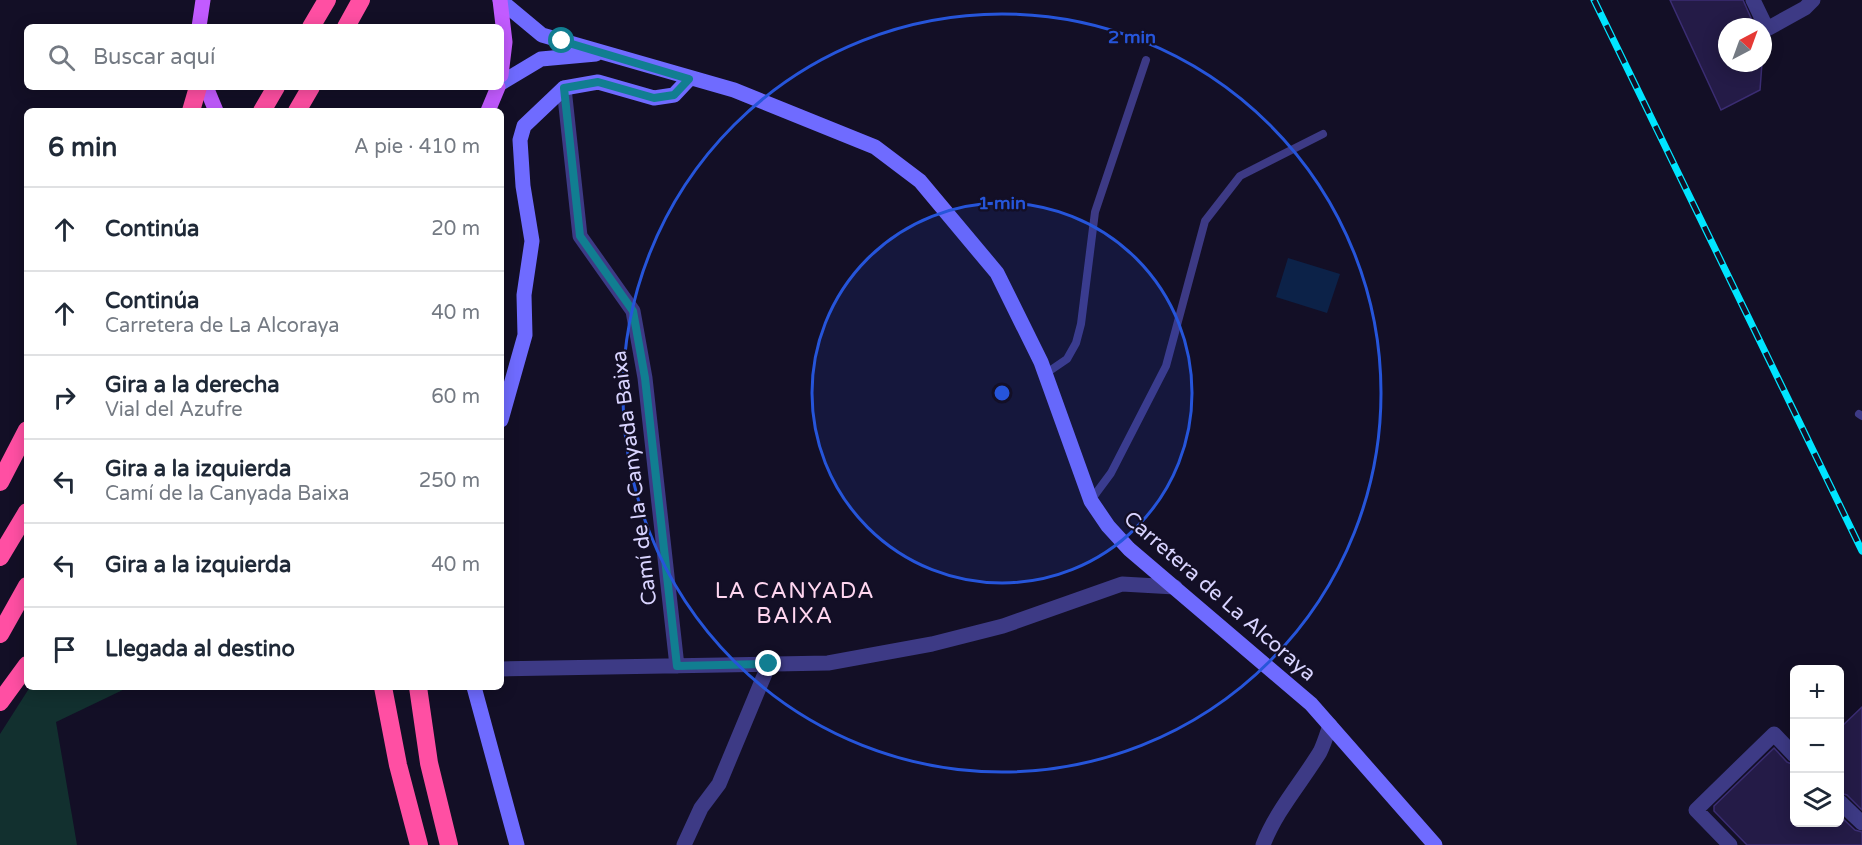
<!DOCTYPE html>
<html lang="es">
<meta charset="utf-8">
<style>
:root{--surface:#fff;--page:#f2f2f3;--text:#1f2937;--muted:#747a83;--line:#e0e1e3}
body{margin:0;font-family:"Varela Round",sans-serif;background:var(--page);color:var(--text)}
.controls{position:absolute;right:18px;bottom:18px;display:grid;overflow:hidden;border-radius:9px;box-shadow:0 3px 15px #0003}
.controls button{width:54px;height:54px;display:grid;place-items:center;padding:0;border:0;border-bottom:2px solid var(--line);background:var(--surface);color:var(--text);font:30px sans-serif}
.compass{position:absolute;left:1718px;top:18px;width:54px;height:54px;border-radius:50%;background:var(--surface);box-shadow:0 3px 15px #0003;rotate:41deg}
.stop{position:absolute;width:18px;height:18px;margin:-14px;border:4px solid #117e91;border-radius:50%;background:#fff}
.stop.end{background:#117e91;border-color:#fff;box-shadow:0 2px 6px #0008}
.list{margin:0;padding:0;list-style:none}
h2{display:flex;justify-content:space-between;align-items:center;height:78px;margin:0;padding:0 24px;font-size:26px}
h2 small{font-size:20px;font-weight:400;color:var(--muted)}
.list li{display:grid;grid-template-columns:39px 1fr auto;gap:18px;align-items:center;box-sizing:border-box;height:84px;padding:0 24px;border-top:2px solid var(--line)}
.list b{display:block;font-size:22px;white-space:nowrap}
.list p{margin:0;font-size:20px;white-space:nowrap;color:var(--muted)}
.list em{font-size:20px;font-style:normal;color:var(--muted)}
.icon{flex:none;width:33px;height:33px;fill:none;stroke:currentColor;stroke-width:2;stroke-linecap:round;stroke-linejoin:round}
.map{position:relative;flex:none;width:1862px;height:845px;overflow:hidden}
.search{position:absolute;background:var(--surface);box-shadow:0 3px 15px #0003;left:24px;top:24px;width:480px;height:66px;display:flex;align-items:center;gap:15px;box-sizing:border-box;padding:0 21px;border-radius:9px;color:var(--muted);font-size:22px}
.panel{position:absolute;background:var(--surface);box-shadow:0 3px 15px #0003;left:24px;top:108px;width:480px;height:582px;border-radius:9px}
.map>svg:first-child{display:block}
.green{fill:#12302f}
.water{fill:#0c2248}
.building{fill:#241b47;stroke:#3b2d73;stroke-width:1.5}
.lines{fill:none;stroke-linecap:round;stroke-linejoin:round}
.lane{stroke:#3d3a85;stroke-width:8}
.street{stroke:#3d3a85;stroke-width:15}
.secondary{stroke:#6f6bff;stroke-width:15}
.primary{stroke:#c25bff;stroke-width:15}
.highway{stroke:#ff4fa3;stroke-width:18}
.rail-casing{stroke:#00e5ff;stroke-width:7}
.rail{stroke:#130f26;stroke-width:4.5;stroke-dasharray:14;stroke-linecap:butt}
.route{stroke:#117e91;stroke-width:8}
.ring{fill:none;stroke:#2655da;stroke-width:3}
.labels{text-anchor:middle;stroke-width:4.5;stroke-linejoin:round;paint-order:stroke}
.street-label{font-size:21px;fill:#d9d4ff;stroke:#130f26}
.neighbourhood-label{font-size:22px;letter-spacing:1.5px;fill:#ffd6f0;stroke:#130f26}
.centre{fill:#2655da;stroke:#130f26;stroke-width:3}
.ring-label{font-size:18px;text-anchor:middle;font-weight:bold;fill:#2655da;stroke:#130f26;stroke-width:4.5;stroke-linejoin:round;paint-order:stroke}
</style>
<div class="map">
<svg width="1862" height="845" viewBox="0 0 1862 845">
<rect width="100%" height="100%" fill="#130f26"/>
<path class="green" d="M30,687H129L56,722L77,845H0V734Z"/>
<path class="water" d="M1288,258L1340,274L1327,313L1276,297Z"/>
<path class="building" d="M1670,0H1743L1755,27H1727V63H1762L1760,90L1721,110Z
M1862,707V810L1847,795L1839,793V729Z
M1774,748L1787,762L1794,765V822H1839V815L1855,830L1862,832V845H1747L1714,811V806Z"/>
<g class="lines">
<path class="lane" d="M1045,374L1067,359L1076,343L1081,324L1095,212L1146,60
M1859,414L1862,416
M1091,500L1111,473L1166,366L1205,221L1240,176L1323,134"/>
<path class="street" d="M1753,0L1767,29L1805,8L1813,0
M564,88L580,236L633,311L645,378L677,666
M501,669L828,663L932,644L1003,626L1122,584L1175,587
M1840,802L1862,823
M684,845L701,808L719,784L769,664
M1263,845C1276,811 1301,783 1320,752C1324,744 1327,734 1330,725
M1730,845L1696,810L1774,734L1794,755"/>
<path class="secondary" d="M500,0L542,35L734,90L875,147L920,181L997,273L1041,362L1091,501L1108,526L1129,549L1311,704L1435,845
M501,83L541,59L596,54
M501,420L525,335L524,295L532,241L523,186L520,140L524,126L564,88L598,82L654,98L674,95L689,79
M474,687L517,845"/>
<path class="primary" d="M500,0L505,42L501,75
M199,27L203,0
M206,87L216,111
M488,111L498,87"/>
<path class="highway" d="M311,27L327,0
M346,27L361,0
M191,111L198,87
M262,111L276,87
M297,111L311,87
M0,482L27,430
M0,557L27,512
M0,634L27,586
M383,687L398,765L419,845
M418,687L429,763L449,845
M0,702L27,665"/>
<defs>
<path id="rail" d="M1594,0L1862,551"/>
</defs>
<use href="#rail" class="rail-casing"/>
<use href="#rail" class="rail"/>
</g>
<g class="lines">
<path class="route" d="M562,41L689,79L674,95L654,98L598,82L564,88L580,236L633,311L645,378L677,666L769,664"/>
</g>
<circle cx="1002" cy="393" r="190" fill="#2655da" fill-opacity=".12"/>
<g class="ring">
<circle cx="1002" cy="393" r="190"/>
<circle cx="1002" cy="393" r="379"/>
</g>
<g class="labels">
<g class="street-label">
<text transform="translate(634 478) rotate(-97)" y="7">Camí de la Canyada Baixa</text>
<text transform="translate(1220 596) rotate(41)" y="7">Carretera de La Alcoraya</text>
</g>
<g class="neighbourhood-label">
<text x="795" y="598">LA CANYADA<tspan x="795" dy="25">BAIXA</tspan></text>
</g>
</g>
<circle cx="1002" cy="393" r="9" class="centre"/>
<g class="ring-label">
<text x="1132" y="43">2 min</text>
<text x="1002" y="209">1 min</text>
</g>
</svg>
<div class="controls">
<button>+</button>
<button>−</button>
<button><svg class="icon" aria-label="layers" viewBox="0 0 24 24"><path d="M12 4l9 5-9 5-9-5zM3 14l9 5 9-5"/></svg></button>
</div>
<svg class="compass" viewBox="-18 -18 36 36"><path d="M0-13l5 13h-10z" fill="#e53935"/><path d="M0 13l5-13h-10z" fill="#747a83"/></svg>
<div class="stop" style="left:562px;top:41px"></div>
<div class="stop end" style="left:769px;top:664px"></div>
<div class="search"><svg class="icon" aria-label="search" viewBox="0 0 24 24"><circle cx="10" cy="10" r="6"/><path d="M15 15l6 6"/></svg>Buscar aquí</div>
<section class="panel">
<h2>6 min<small>A pie · 410 m</small></h2>
<ul class="list">
<li><svg class="icon" aria-label="ahead" viewBox="0 0 24 24"><path d="M12 20V5M6 11l6-6 6 6"/></svg><div><b>Continúa</b></div><em>20 m</em></li>
<li><svg class="icon" aria-label="ahead" viewBox="0 0 24 24"><path d="M12 20V5M6 11l6-6 6 6"/></svg><div><b>Continúa</b><p>Carretera de La Alcoraya</p></div><em>40 m</em></li>
<li><svg class="icon" aria-label="right" viewBox="0 0 24 24"><path d="M7 20v-9h11M14 6l5 5-5 5"/></svg><div><b>Gira a la derecha</b><p>Vial del Azufre</p></div><em>60 m</em></li>
<li><svg class="icon" aria-label="left" viewBox="0 0 24 24"><path d="M17 20v-9H6M10 6l-5 5 5 5"/></svg><div><b>Gira a la izquierda</b><p>Camí de la Canyada Baixa</p></div><em>250 m</em></li>
<li><svg class="icon" aria-label="left" viewBox="0 0 24 24"><path d="M17 20v-9H6M10 6l-5 5 5 5"/></svg><div><b>Gira a la izquierda</b></div><em>40 m</em></li>
<li><svg class="icon" aria-label="arrive" viewBox="0 0 24 24"><path d="M6 21V4h12l-3 4 3 4H6"/></svg><div><b>Llegada al destino</b></div></li>
</ul>
</section>
</div>
